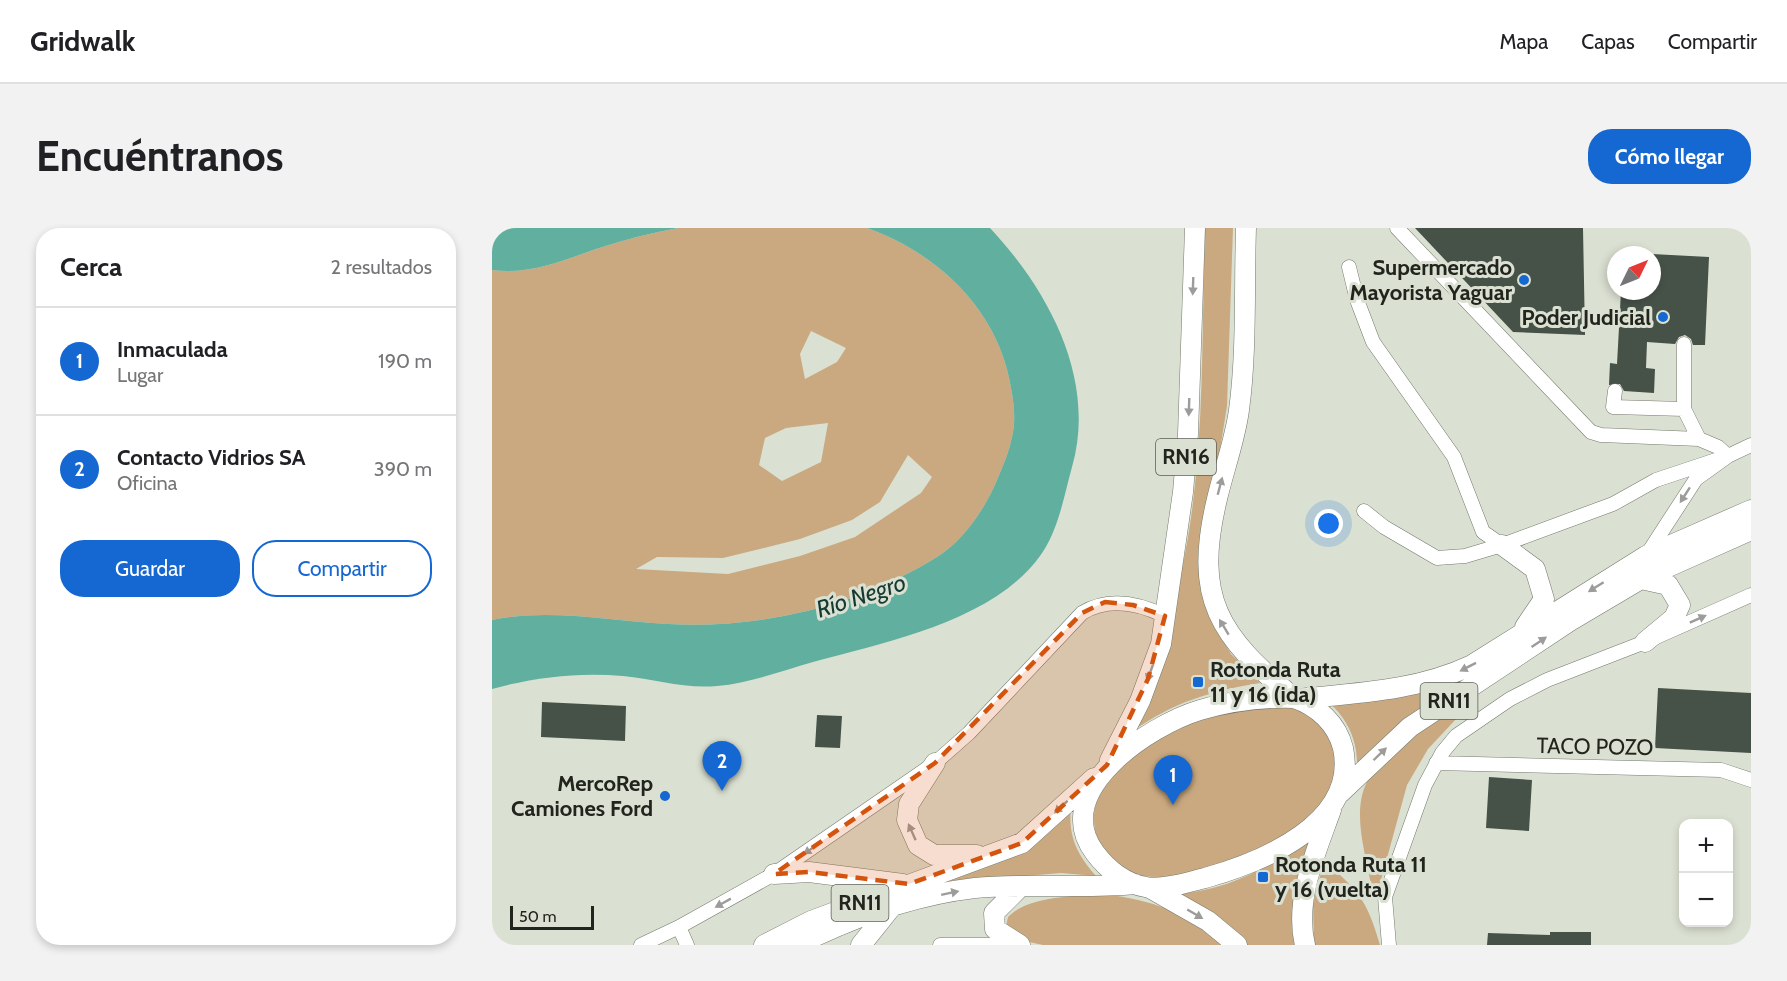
<!DOCTYPE html>
<html lang="es">
<meta charset="utf-8">
<style>
:root{--surface:#fff;--page:#f2f2f2;--text:#202124;--muted:#757577;--line:#e0e0e0;--accent:#1567d1}
body{margin:0;font-family:Cabin,sans-serif;background:var(--page);color:var(--text)}
.controls{position:absolute;right:18px;bottom:18px;display:grid;overflow:hidden;border-radius:12px;box-shadow:0 3px 9px #0003}
.controls button{width:54px;height:54px;display:grid;place-items:center;padding:0;border:0;border-bottom:2px solid var(--line);background:var(--surface);color:var(--text);font:30px sans-serif}
.compass{position:absolute;left:1115px;top:18px;width:54px;height:54px;border-radius:50%;background:var(--surface);box-shadow:0 3px 9px #0003;rotate:47deg}
.scale{position:absolute;left:18px;bottom:15px;width:84px;box-sizing:border-box;padding-left:6px;border:3px solid #22241e;border-top:0;font-size:16px;line-height:21px;white-space:nowrap;color:#22241e;-webkit-text-stroke:4px #dbe1d2;paint-order:stroke}
.you{position:absolute;left:837px;top:296px;width:21px;height:21px;margin:-15px;border:4px solid #fff;border-radius:50%;background:#1a73e8;box-shadow:0 0 0 9px #1a73e833}
.badge{display:grid;place-items:center;width:39px;height:39px;border-radius:50%;background:var(--accent);color:#fff;font-size:20px;font-weight:700}
.pin{position:absolute;translate:-50% -50px;filter:drop-shadow(0 2px 3px #0008)}
.pin::after{content:'';position:absolute;top:32px;width:21px;height:18px;background:inherit;clip-path:polygon(0 0,100% 0,50% 100%)}
.list{margin:0;padding:0;list-style:none}
h2{display:flex;justify-content:space-between;align-items:center;height:78px;margin:0;padding:0 24px;font-size:26px}
h2 small{font-size:20px;font-weight:400;color:var(--muted)}
.list li{display:grid;grid-template-columns:39px 1fr auto;gap:18px;align-items:center;box-sizing:border-box;height:108px;padding:0 24px;border-top:2px solid var(--line)}
.list b{display:block;font-size:22px;white-space:nowrap}
.list p{margin:0;font-size:20px;white-space:nowrap;color:var(--muted)}
.list em{font-size:20px;font-style:normal;color:var(--muted)}
.actions{display:flex;gap:12px;padding:18px 24px}
.actions a{flex:1;padding:14px 0;border:2px solid var(--accent);border-radius:24px;text-align:center;font-size:21px;color:var(--accent)}
.actions .main{background:var(--accent);color:#fff}
.map{position:relative;flex:none;width:1259px;height:717px;overflow:hidden;border-radius:24px}
header{display:flex;align-items:center;gap:36px;box-sizing:border-box;height:84px;padding:0 30px;background:var(--surface);border-bottom:2px solid var(--line)}
header strong{font-size:28px}
nav{display:flex;gap:33px;margin-inline-start:auto;font-size:21px}
.intro{display:flex;align-items:center;justify-content:space-between;box-sizing:border-box;height:144px;padding:0 36px}
h1{margin:0;font-size:42px}
.button{padding:15px 27px;border-radius:24px;background:var(--accent);color:#fff;font-size:21px;font-weight:700}
main{display:flex;gap:36px;padding:0 36px}
aside{flex:1;background:var(--surface);border-radius:24px;box-shadow:0 3px 9px #0003}
.map>svg:first-child{display:block}
.green{fill:#caa980;fill-rule:evenodd}
.water{fill:#61af9e}
.building{fill:#465148}
.lines{fill:none;stroke-linecap:round;stroke-linejoin:round}
.minor-casing{stroke:#73796c;stroke-width:15}
.highway-casing{stroke:#73796c;stroke-width:21}
.minor{stroke:#fff;stroke-width:14}
.highway{stroke:#fff;stroke-width:20}
.oneway{fill:#9c9c9a}
.marked{fill:#d4540e;fill-opacity:0.2;stroke:#d4540e;stroke-width:4.5;stroke-dasharray:12 8;stroke-linejoin:round}
.poi-dot{fill:#1567d1;stroke:#dbe1d2;stroke-width:2}
.labels{text-anchor:middle;stroke-width:6;stroke-linejoin:round;paint-order:stroke}
.shield{fill:#dbe1d2;stroke:#5a5d54;stroke-width:1.5}
.shield-label{font-size:21px;font-weight:bold;fill:#22241e}
.poi-label{font-size:22px;font-weight:bold;fill:#22241e;stroke:#dbe1d2;text-anchor:end}
.street-label{font-size:22px;fill:#22241e;stroke:#dbe1d2}
.water-label{font-size:24px;font-style:italic;fill:#153a32;stroke:#dbe1d2}
</style>
<header>
<strong>Gridwalk</strong>
<nav><a>Mapa</a><a>Capas</a><a>Compartir</a></nav>
</header>
<div class="intro"><h1>Encuéntranos</h1><a class="button">Cómo llegar</a></div>
<main>
<aside>
<h2>Cerca<small>2 resultados</small></h2>
<ul class="list">
<li><span class="badge">1</span><div><b>Inmaculada</b><p>Lugar</p></div><em>190 m</em></li>
<li><span class="badge">2</span><div><b>Contacto Vidrios SA</b><p>Oficina</p></div><em>390 m</em></li>
</ul>
<div class="actions"><a class="main">Guardar</a><a>Compartir</a></div>
</aside>
<div class="map">
<svg width="1259" height="717" viewBox="0 0 1259 717">
<rect width="100%" height="100%" fill="#dbe1d2"/>
<path class="green" d="M186,0H375C446,25 507,83 519,160C522,176 524,193 520,209C517,224 511,238 505,252C493,281 471,313 445,329C366,378 269,401 176,396C118,393 57,380 0,392V42C37,47 70,33 104,21C131,12 158,5 186,0ZM319,103L354,120L345,134L313,151L308,126ZM336,195L329,234L290,253L267,237L273,210L294,200ZM416,227L440,249L429,265L363,309L308,328L236,346L144,341L165,329L231,330L308,311L360,292L388,274Z
M713,0H741L735,178L726,234L719,392L739,426L768,455C721,462 680,475 641,503C657,451 677,398 689,345C714,233 709,114 713,0Z
M1001,433L865,541C866,511 855,489 832,470Z
M781,475C808,480 836,486 842,518C843,526 848,538 846,545C834,589 777,620 738,636C722,643 701,644 684,647C606,663 572,580 634,532C649,521 679,499 696,494C723,485 753,481 781,475Z
M966,482V489L936,521L915,557L886,663L879,657C874,627 860,586 874,556C882,540 903,526 916,514C931,501 947,486 966,482Z
M579,578C576,608 584,625 604,648L569,645L476,653L423,664Z
M818,609L802,666V717H755L732,697L685,666C737,662 777,640 818,609Z
M832,632C866,663 875,671 888,717H822L821,677Z
M619,667C673,675 692,687 737,717H551L528,712L514,698L516,689C536,667 591,667 619,667Z"/>
<path class="water" d="M0,0H186C158,5 131,12 104,21C70,33 37,47 0,42Z
M375,0H498C557,63 605,152 580,239C572,268 566,304 548,328C501,393 394,414 321,434C289,443 258,455 225,458C192,461 163,451 131,448C87,444 43,449 0,461V392C57,380 118,393 176,396C269,401 366,378 445,329C471,313 493,281 505,252C511,238 517,224 520,209C524,193 522,176 519,160C507,83 446,25 375,0Z"/>
<path class="building" d="M923,0H1091L1093,107L1021,104Z
M1160,26L1217,29L1213,117H1201L1199,111L1193,107L1187,109L1183,116L1155,114L1154,140L1163,141L1162,165L1132,163L1128,156L1117,157L1118,135L1125,136L1129,63H1160Z
M1166,460L1259,465V525L1163,520Z
M50,474L134,478L133,513L49,509Z
M325,487L350,488L348,520L323,519Z
M997,549L1040,552L1037,603L994,600Z
M1058,704H1099V717H995L996,705L1058,707Z"/>
<g class="lines">
<defs>
<path id="minor" d="M905,0L1099,204L1109,207L1207,211L1226,219L1236,228
M857,39L865,72L881,114L962,229L991,304L1010,317
M1123,163L1121,179L1192,181L1207,211
M1192,181V116
M872,283L892,299L945,330L973,328L1010,317L1121,276L1164,252L1236,228
M1154,328L1204,251L1236,228L1259,217
M944,535L1229,542L1259,552
M187,699L195,717
M149,717L187,699L282,646L443,535L477,505L590,385C616,369 646,375 673,388
M448,717H505
M897,717L893,669L933,557L950,525L964,508L1018,471L1055,452L1153,414L1259,367"/>
<path id="highway" d="M754,0C752,60 755,123 747,182C743,212 732,241 725,271C701,371 727,408 802,470
M1010,317L1043,341L1052,371L1033,399
M1149,351L1176,357L1188,377L1182,390L1153,414
M802,470C826,478 845,496 851,520C867,595 770,634 713,650C696,654 672,662 654,659C633,656 615,641 603,625C556,563 658,497 708,482C739,473 770,469 802,470Z
M805,471C865,465 925,463 980,437L1154,328L1259,282
M618,532L648,473L669,416L691,264L696,206L703,0
M443,535L417,576L415,592L426,617L442,627H485
M848,565L918,499L1078,393L1149,351L1259,302
M282,646L317,644L411,656
M527,660L502,685L503,701L528,717
M658,660L716,693L745,717
M272,717L319,693L530,615L602,550
M305,717C361,689 421,667 483,660C536,655 590,661 643,656
M369,717L401,677
M813,717C802,672 824,624 839,582"/>
</defs>
<use href="#minor" class="minor-casing"/>
<use href="#highway" class="highway-casing"/>
<use href="#minor" class="minor"/>
<use href="#highway" class="highway"/>
</g>
<defs><path id="oneway-solid" d="M-6-.8H1V-3.2L6.5 0L1 3.2V.8H-6Z" transform="scale(1.5)"/></defs>
<g class="oneway">
<use href="#oneway-solid" transform="translate(701 58) rotate(92)"/>
<use href="#oneway-solid" transform="translate(697 179) rotate(92)"/>
<use href="#oneway-solid" transform="translate(728 258) rotate(-75)"/>
<use href="#oneway-solid" transform="translate(1193 267) rotate(123)"/>
<use href="#oneway-solid" transform="translate(1104 359) rotate(148)"/>
<use href="#oneway-solid" transform="translate(1206 391) rotate(-24)"/>
<use href="#oneway-solid" transform="translate(732 399) rotate(-121)"/>
<use href="#oneway-solid" transform="translate(1047 414) rotate(-34)"/>
<use href="#oneway-solid" transform="translate(976 439) rotate(153)"/>
<use href="#oneway-solid" transform="translate(658 445) rotate(110)"/>
<use href="#oneway-solid" transform="translate(888 526) rotate(-44)"/>
<use href="#oneway-solid" transform="translate(569 579) rotate(137)"/>
<use href="#oneway-solid" transform="translate(420 604) rotate(-114)"/>
<use href="#oneway-solid" transform="translate(319 621) rotate(145)"/>
<use href="#oneway-solid" transform="translate(458 665) rotate(-12)"/>
<use href="#oneway-solid" transform="translate(231 675) rotate(151)"/>
<use href="#oneway-solid" transform="translate(703 686) rotate(30)"/>
</g>
<path class="marked" d="M613,374L641,377L673,388L656,451L615,537L530,615L417,656L317,644L282,646L443,535L590,385Z"/>
<g class="poi-dot">
<circle cx="1032" cy="52" r="6"/>
<circle cx="1171" cy="89" r="6"/>
<rect x="700" y="448" width="12" height="12" rx="3"/>
<circle cx="173" cy="568" r="6"/>
<rect x="765" y="643" width="12" height="12" rx="3"/>
</g>
<g class="labels">
<g class="shield">
<rect x="664" y="211" width="60" height="36" rx="4.5"/>
<rect x="928.5" y="455" width="57" height="36" rx="4.5"/>
<rect x="339.5" y="657" width="57" height="36" rx="4.5"/>
</g>
<g class="shield-label">
<text x="694" y="236">RN16</text>
<text x="957" y="480">RN11</text>
<text x="368" y="682">RN11</text>
</g>
<g class="poi-label">
<text x="1020" y="47">Supermercado<tspan x="1020" dy="25">Mayorista Yaguar</tspan></text>
<text x="1159" y="97">Poder Judicial</text>
<text x="718" y="449" text-anchor="start">Rotonda Ruta<tspan x="718" dy="25">11 y 16 (ida)</tspan></text>
<text x="161" y="563">MercoRep<tspan x="161" dy="25">Camiones Ford</tspan></text>
<text x="783" y="644" text-anchor="start">Rotonda Ruta 11<tspan x="783" dy="25">y 16 (vuelta)</tspan></text>
</g>
<g class="street-label">
<text transform="translate(1103 518) rotate(1)" y="8">TACO POZO</text>
</g>
<g class="water-label">
<text transform="translate(369 368) rotate(-18)" y="8">Río Negro</text>
</g>
</g>
</svg>
<div class="controls">
<button>+</button>
<button>−</button>
</div>
<svg class="compass" viewBox="-18 -18 36 36"><path d="M0-13l5 13h-10z" fill="#e53935"/><path d="M0 13l5-13h-10z" fill="#757577"/></svg>
<div class="scale">50 m</div>
<div class="you"></div>
<div class="pin badge" style="left:681px;top:577px">1</div>
<div class="pin badge" style="left:230px;top:563px">2</div>
</div>
</main>
